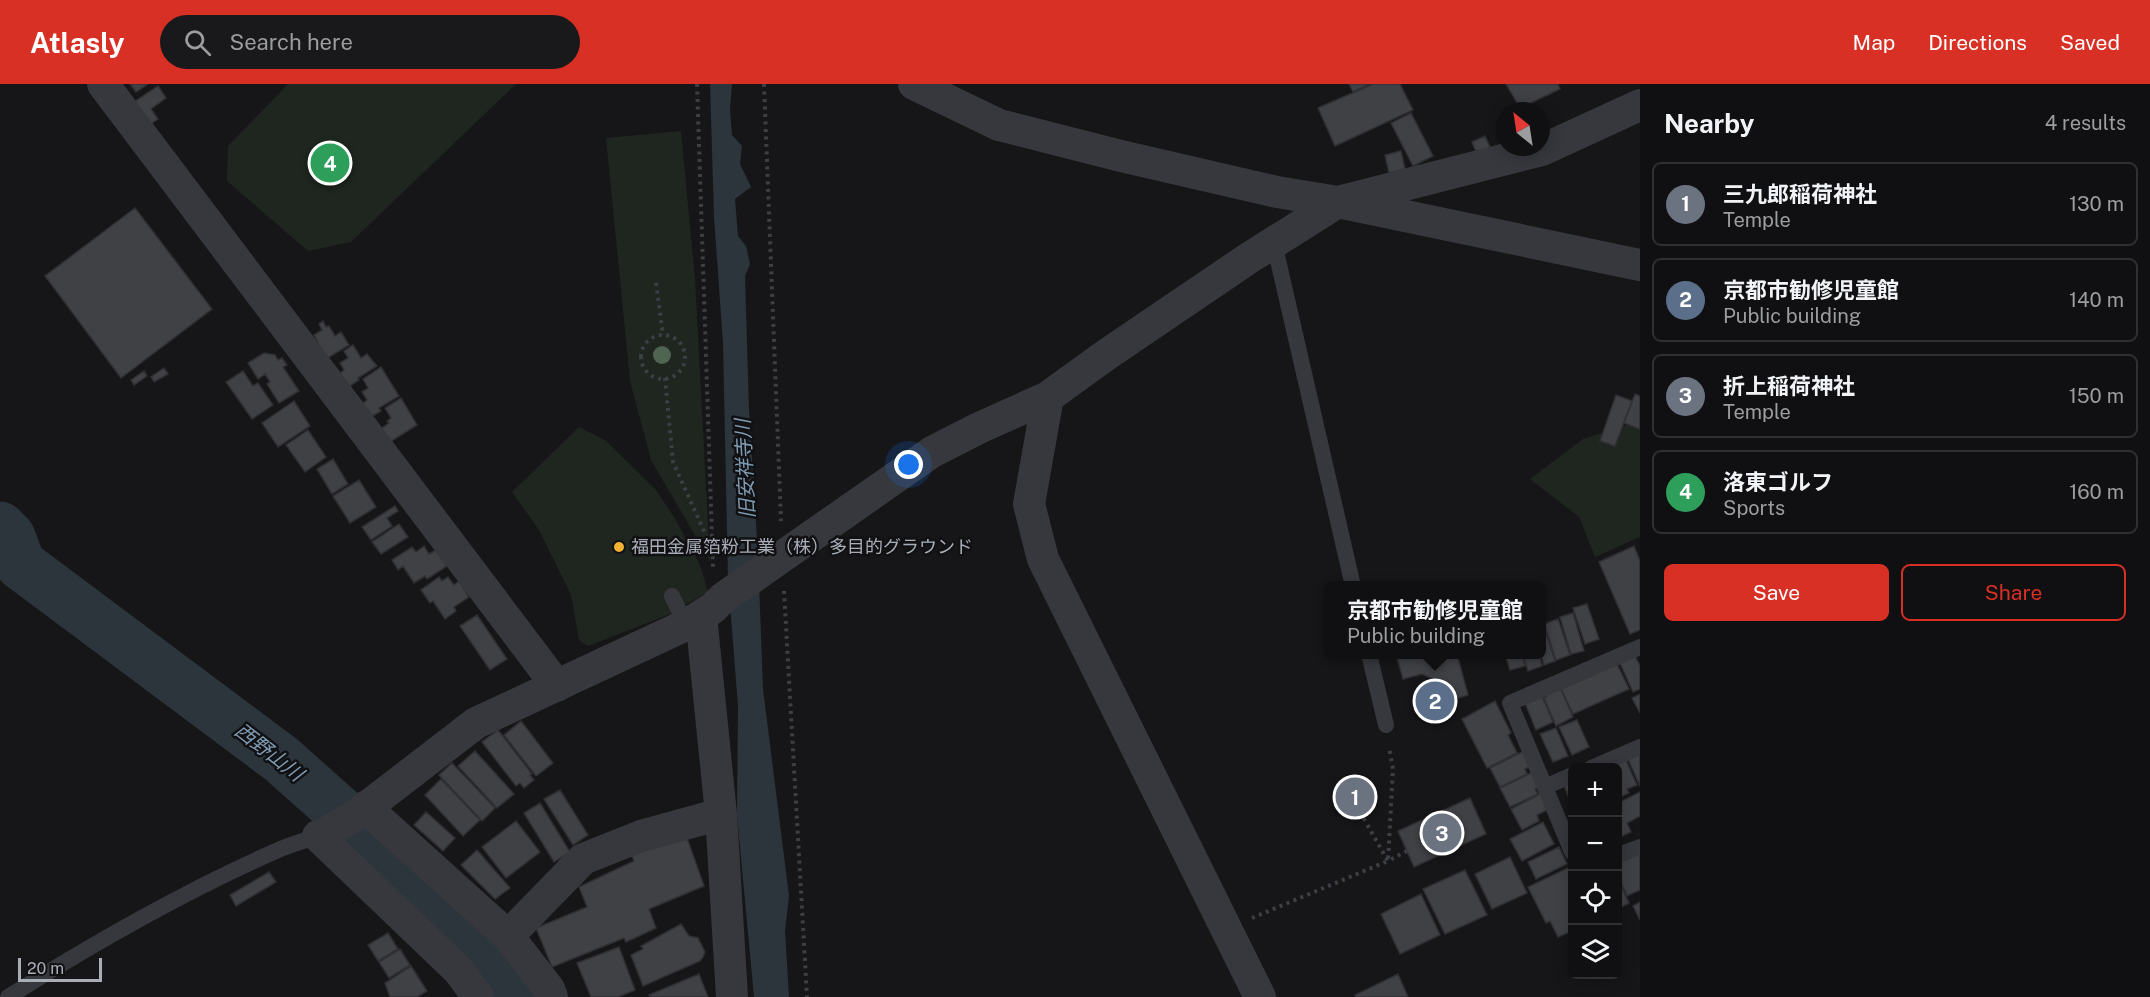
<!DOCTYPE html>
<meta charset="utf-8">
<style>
:root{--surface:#101012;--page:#19191b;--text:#f1f3f6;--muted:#9c9d9f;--line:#303032;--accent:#d93025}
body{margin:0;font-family:"Public Sans","Noto Sans JP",sans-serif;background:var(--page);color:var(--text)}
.controls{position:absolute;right:18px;bottom:18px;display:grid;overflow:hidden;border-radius:9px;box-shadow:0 3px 15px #0003}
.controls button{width:54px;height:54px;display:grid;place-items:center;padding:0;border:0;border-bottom:2px solid var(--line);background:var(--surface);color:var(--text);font:30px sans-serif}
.compass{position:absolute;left:1496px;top:18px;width:54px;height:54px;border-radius:50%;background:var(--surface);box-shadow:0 3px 15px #0003;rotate:330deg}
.scale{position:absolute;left:18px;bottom:15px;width:84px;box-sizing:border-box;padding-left:6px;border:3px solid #a8adb8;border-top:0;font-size:16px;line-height:21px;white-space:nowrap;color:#a8adb8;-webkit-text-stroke:4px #111113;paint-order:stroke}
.you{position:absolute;left:909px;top:381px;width:21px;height:21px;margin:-15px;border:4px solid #fff;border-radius:50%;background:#1a73e8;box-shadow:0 0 0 9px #1a73e833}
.badge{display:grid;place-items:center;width:39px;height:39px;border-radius:50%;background:var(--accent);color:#fff;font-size:20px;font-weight:700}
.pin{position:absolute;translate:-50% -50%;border:3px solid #fff;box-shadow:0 2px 6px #0006}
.popup{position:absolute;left:1324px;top:497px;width:222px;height:78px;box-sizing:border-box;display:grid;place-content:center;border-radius:9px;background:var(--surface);filter:drop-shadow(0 2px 4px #0005);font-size:20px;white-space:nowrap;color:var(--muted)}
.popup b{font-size:22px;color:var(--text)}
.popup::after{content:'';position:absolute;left:50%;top:100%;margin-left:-12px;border:12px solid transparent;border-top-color:var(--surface)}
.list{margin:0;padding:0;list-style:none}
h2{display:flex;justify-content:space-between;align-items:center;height:78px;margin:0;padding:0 24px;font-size:26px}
h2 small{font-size:20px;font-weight:400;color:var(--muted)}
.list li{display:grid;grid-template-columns:39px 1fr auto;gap:18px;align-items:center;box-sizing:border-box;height:84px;margin:0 12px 12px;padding:0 12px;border:2px solid var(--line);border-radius:9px}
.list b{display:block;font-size:22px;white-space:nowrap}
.list p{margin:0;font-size:20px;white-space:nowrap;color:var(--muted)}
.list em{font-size:20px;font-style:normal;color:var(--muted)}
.actions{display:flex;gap:12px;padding:18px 24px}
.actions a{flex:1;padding:14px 0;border:2px solid var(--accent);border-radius:9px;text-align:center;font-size:21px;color:var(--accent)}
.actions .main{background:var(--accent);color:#fff}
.icon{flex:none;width:33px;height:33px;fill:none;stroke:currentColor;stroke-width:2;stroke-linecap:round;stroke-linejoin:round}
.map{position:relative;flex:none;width:1640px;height:913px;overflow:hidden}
header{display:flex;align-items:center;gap:36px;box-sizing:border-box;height:84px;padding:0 30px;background:var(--accent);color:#fff}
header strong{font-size:28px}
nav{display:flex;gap:33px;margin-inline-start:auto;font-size:21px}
.search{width:420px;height:54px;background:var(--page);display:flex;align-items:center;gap:15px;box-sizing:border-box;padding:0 21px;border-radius:33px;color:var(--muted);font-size:22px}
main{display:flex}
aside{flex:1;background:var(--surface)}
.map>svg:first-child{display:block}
.green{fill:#1e261f}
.water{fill:#2c353c}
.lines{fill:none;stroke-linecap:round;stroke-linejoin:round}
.river{stroke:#2c353c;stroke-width:51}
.building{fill:#404145;stroke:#303034;stroke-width:1.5}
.path{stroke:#3d3f44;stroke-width:4;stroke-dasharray:3 4.5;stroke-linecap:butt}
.lane{stroke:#37383d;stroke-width:16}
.street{stroke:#37383d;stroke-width:32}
.tree{fill:#506452}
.poi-dot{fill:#f2b134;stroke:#111113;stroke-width:2}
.labels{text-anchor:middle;stroke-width:5;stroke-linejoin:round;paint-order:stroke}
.poi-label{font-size:18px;fill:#a8adb8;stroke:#111113;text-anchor:start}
.water-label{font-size:20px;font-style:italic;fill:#7f9bb3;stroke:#111113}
</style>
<header>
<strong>Atlasly</strong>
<div class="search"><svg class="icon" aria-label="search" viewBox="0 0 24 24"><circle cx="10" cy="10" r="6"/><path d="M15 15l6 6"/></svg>Search here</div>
<nav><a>Map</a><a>Directions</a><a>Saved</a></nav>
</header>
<main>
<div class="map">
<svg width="1640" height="913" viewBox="0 0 1640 913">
<rect width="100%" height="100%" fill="#161618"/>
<path class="green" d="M288,0H516L351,158L308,167L227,97L228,62Z
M681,47L695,195L710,477L651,376L630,297L606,54Z
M1640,337V453L1595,473L1579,433L1530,395L1583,355Z
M579,343L605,356L656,406L674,433L700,481L708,508L668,531L588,562L579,556L571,511L539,446L512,408Z"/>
<path class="water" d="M710,0H732L730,25L732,51L742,62L740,80L751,103L735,115L738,152L746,162L750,180L745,192L749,326L758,471L763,605L789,812L785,847L789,913H754L737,731L738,622L728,495L723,259L714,133Z"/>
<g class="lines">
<path class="river" d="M0,443L10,453L20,480L281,675L484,856L521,913"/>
</g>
<path class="building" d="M130,0H148L136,8Z
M1349,0H1370L1353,8Z
M1373,0H1400L1413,26L1335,62L1318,24Z
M1506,0H1558L1560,5L1520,24Z
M158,2L166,14L151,25L158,35L146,43L131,20Z
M1411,29L1433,72L1413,82L1391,39Z
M1485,52L1491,65L1477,70L1472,58Z
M1401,67L1405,85L1389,89L1385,71Z
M135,124L212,225L121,294L45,192Z
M323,237L326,243L329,242L335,252L341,248L349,261L326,275L314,251L322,246L319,240Z
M353,261L361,274L367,270L377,282L358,294L359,296L348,303L340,289L344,286L340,279L348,274L344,267Z
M264,269L275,271L278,276L282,274L287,281L283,283L299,307L279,319L267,300L270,298L265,290L258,295L248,279Z
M381,283L399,312L379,324L381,327L371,333L362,320L367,316L362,308L368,304L363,295Z
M164,284L168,290L154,298L151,293Z
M144,287L147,292L134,301L131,296Z
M243,287L253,302L258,299L273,321L252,335L226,298Z
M1635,310L1640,312V345L1624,339Z
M1616,311L1632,317L1615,362L1600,357Z
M401,314L417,341L390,358L382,344L389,339L387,337L391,334L385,324Z
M294,317L310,342L278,363L262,339Z
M308,346L326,373L305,388L286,361Z
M333,375L348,400L332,410L317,385Z
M359,396L376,423L350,439L333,412Z
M395,422L398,427L387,434L392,442L371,456L362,443Z
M399,440L408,453L381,470L372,458Z
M424,462L429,470L436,466L447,482L427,495L425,492L414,499L403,482L398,486L392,476L412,463L416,468Z
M1634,462L1640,477V546L1630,550L1599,478Z
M439,493L442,497L448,493L454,501L459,497L469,513L454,523L456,527L445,535L433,517L430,519L421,506Z
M1587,520L1599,555L1585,560L1573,524Z
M1573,529L1584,567L1571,570L1560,533Z
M477,531L507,575L490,586L460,542Z
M1558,535L1570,571L1556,576L1544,540Z
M1543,540L1555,577L1544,581L1541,570V541Z
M1396,570H1457L1468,611L1439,620L1433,595L1422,590L1403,595Z
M1505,570H1522L1525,582L1510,586Z
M1523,570H1539L1542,582L1528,587Z
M1634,570L1640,582V605L1633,608L1619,577Z
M1617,580L1629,605L1573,630L1561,605Z
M1559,601L1573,633L1556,642L1544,614L1547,612L1545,607Z
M1640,610V629L1632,614Z
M1542,612L1553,638L1536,646L1525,619Z
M1495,617L1511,649L1508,651L1517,669L1487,684L1462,635Z
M1577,636L1589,663L1572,671L1559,643Z
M521,637L553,679L536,692L504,651Z
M1556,644L1568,672L1553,678L1540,650Z
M498,646L532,690L530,691L534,696L524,704L520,699L516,702L482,658Z
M475,667L514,710L497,724L458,682Z
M1524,667L1532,682L1525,685L1527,690L1500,703L1490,684Z
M1640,667V702L1627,673Z
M1624,672L1637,701L1627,705L1629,709L1618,714V684H1598Z
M452,679L495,724L482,737L439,691Z
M1535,687L1542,702L1535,705L1538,710L1510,723L1500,704Z
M441,695L480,736L463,752L425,711Z
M1358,695L1371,722L1351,732L1338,705Z
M1572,695V713L1569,714L1563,699Z
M560,706L588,751L573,761L544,715Z
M1544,708L1551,724L1537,731L1539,737L1522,746L1511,725Z
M1640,708V732L1627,739L1631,748L1618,754V719Z
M1470,714L1486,750L1414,783L1398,747Z
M540,719L570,768L554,778L524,729Z
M426,728L455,754L443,767L414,741Z
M516,737L540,768L506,794L482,763Z
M1543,738L1554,760L1522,777L1510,755Z
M686,751L704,802L649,825L656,844L626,858L624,854L552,883L536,844L587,823L579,803L634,777L631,770Z
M1559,763L1567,780L1536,795L1528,778Z
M477,766L510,804L495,815L461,781Z
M1640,767V806L1627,812L1618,792V777Z
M1510,773L1527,809L1492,825L1475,790Z
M1572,782V847L1558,853L1550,837L1546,839L1528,803Z
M1465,786L1487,831L1445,850L1423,805Z
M269,788L276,798L236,822L230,811Z
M1618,795L1629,819L1618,825Z
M1421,810L1440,851L1400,870L1381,830Z
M1640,818V836L1633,822Z
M681,840L689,852L698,854L705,868L703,873L700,877L643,902L631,871L643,865L641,862Z
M388,849L398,865L378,877L368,861Z
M619,863L635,906L618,913H591L577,879Z
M400,865L410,881L389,894L379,878Z
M411,882L427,907L417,913H390L385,899Z
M699,890L708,913H650L649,911Z
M1398,890L1408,913H1356L1355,911Z"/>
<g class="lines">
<path class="path" d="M697,0L713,484
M764,0L781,437
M656,199L663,251
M641 273a22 22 0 1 1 44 0a22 22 0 1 1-44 0Z
M665,294L673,378L712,465
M784,507L807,913
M1360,728L1388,777L1407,767
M1252,834L1388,777L1393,685L1389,663"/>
<path class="lane" d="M1274,159L1353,502
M672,512L686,541
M1369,570L1386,641
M1591,684L1640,663
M1545,703L1572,691
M1572,768L1510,619L1640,563
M1618,771L1640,763
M8,913C94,859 183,808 276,767C291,760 308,756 323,750"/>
<path class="street" d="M103,0L557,602
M914,0L999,41L1121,72L1277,108L1338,118L1640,181
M1048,313L1029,420L1043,475L1260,913
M701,532L721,730L732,913
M365,723L508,852L549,905L552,913
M326,749L359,729L476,639L686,541L713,524L723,514L932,368L979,344L1048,313L1106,271L1249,174L1338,118L1542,66L1640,21
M318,752L459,887L478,913
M508,852L583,775L641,752L721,730"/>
</g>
<circle class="tree" cx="662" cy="271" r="9"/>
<circle class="poi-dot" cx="619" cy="463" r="6"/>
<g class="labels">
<g class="poi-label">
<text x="631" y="469">福田金属箔粉工業（株）多目的グラウンド</text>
</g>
<g class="water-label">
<text transform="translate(745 385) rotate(-93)" y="7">旧安祥寺川</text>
<text transform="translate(269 668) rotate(38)" y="7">西野山川</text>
</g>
</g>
</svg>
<div class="controls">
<button>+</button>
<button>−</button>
<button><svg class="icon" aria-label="locate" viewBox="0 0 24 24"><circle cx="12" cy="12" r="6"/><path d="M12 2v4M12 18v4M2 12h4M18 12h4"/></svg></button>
<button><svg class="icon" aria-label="layers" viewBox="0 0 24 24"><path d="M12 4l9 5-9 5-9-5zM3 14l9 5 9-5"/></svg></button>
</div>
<svg class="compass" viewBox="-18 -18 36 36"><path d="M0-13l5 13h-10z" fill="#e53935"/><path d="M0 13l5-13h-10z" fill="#9c9d9f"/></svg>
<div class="scale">20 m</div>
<div class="you"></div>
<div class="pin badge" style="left:1355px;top:713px;background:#6b7280">1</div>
<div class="pin badge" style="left:1435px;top:617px;background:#5c6f8a">2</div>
<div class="popup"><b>京都市勧修児童館</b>Public building</div>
<div class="pin badge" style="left:1442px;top:749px;background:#6b7280">3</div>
<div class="pin badge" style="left:330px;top:79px;background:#2e9e5b">4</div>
</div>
<aside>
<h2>Nearby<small>4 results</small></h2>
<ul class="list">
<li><span class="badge" style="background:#6b7280">1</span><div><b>三九郎稲荷神社</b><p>Temple</p></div><em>130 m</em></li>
<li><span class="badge" style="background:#5c6f8a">2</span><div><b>京都市勧修児童館</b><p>Public building</p></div><em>140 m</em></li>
<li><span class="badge" style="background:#6b7280">3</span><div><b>折上稲荷神社</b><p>Temple</p></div><em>150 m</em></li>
<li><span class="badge" style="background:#2e9e5b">4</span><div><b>洛東ゴルフ</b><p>Sports</p></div><em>160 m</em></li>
</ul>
<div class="actions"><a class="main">Save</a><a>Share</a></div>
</aside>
</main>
